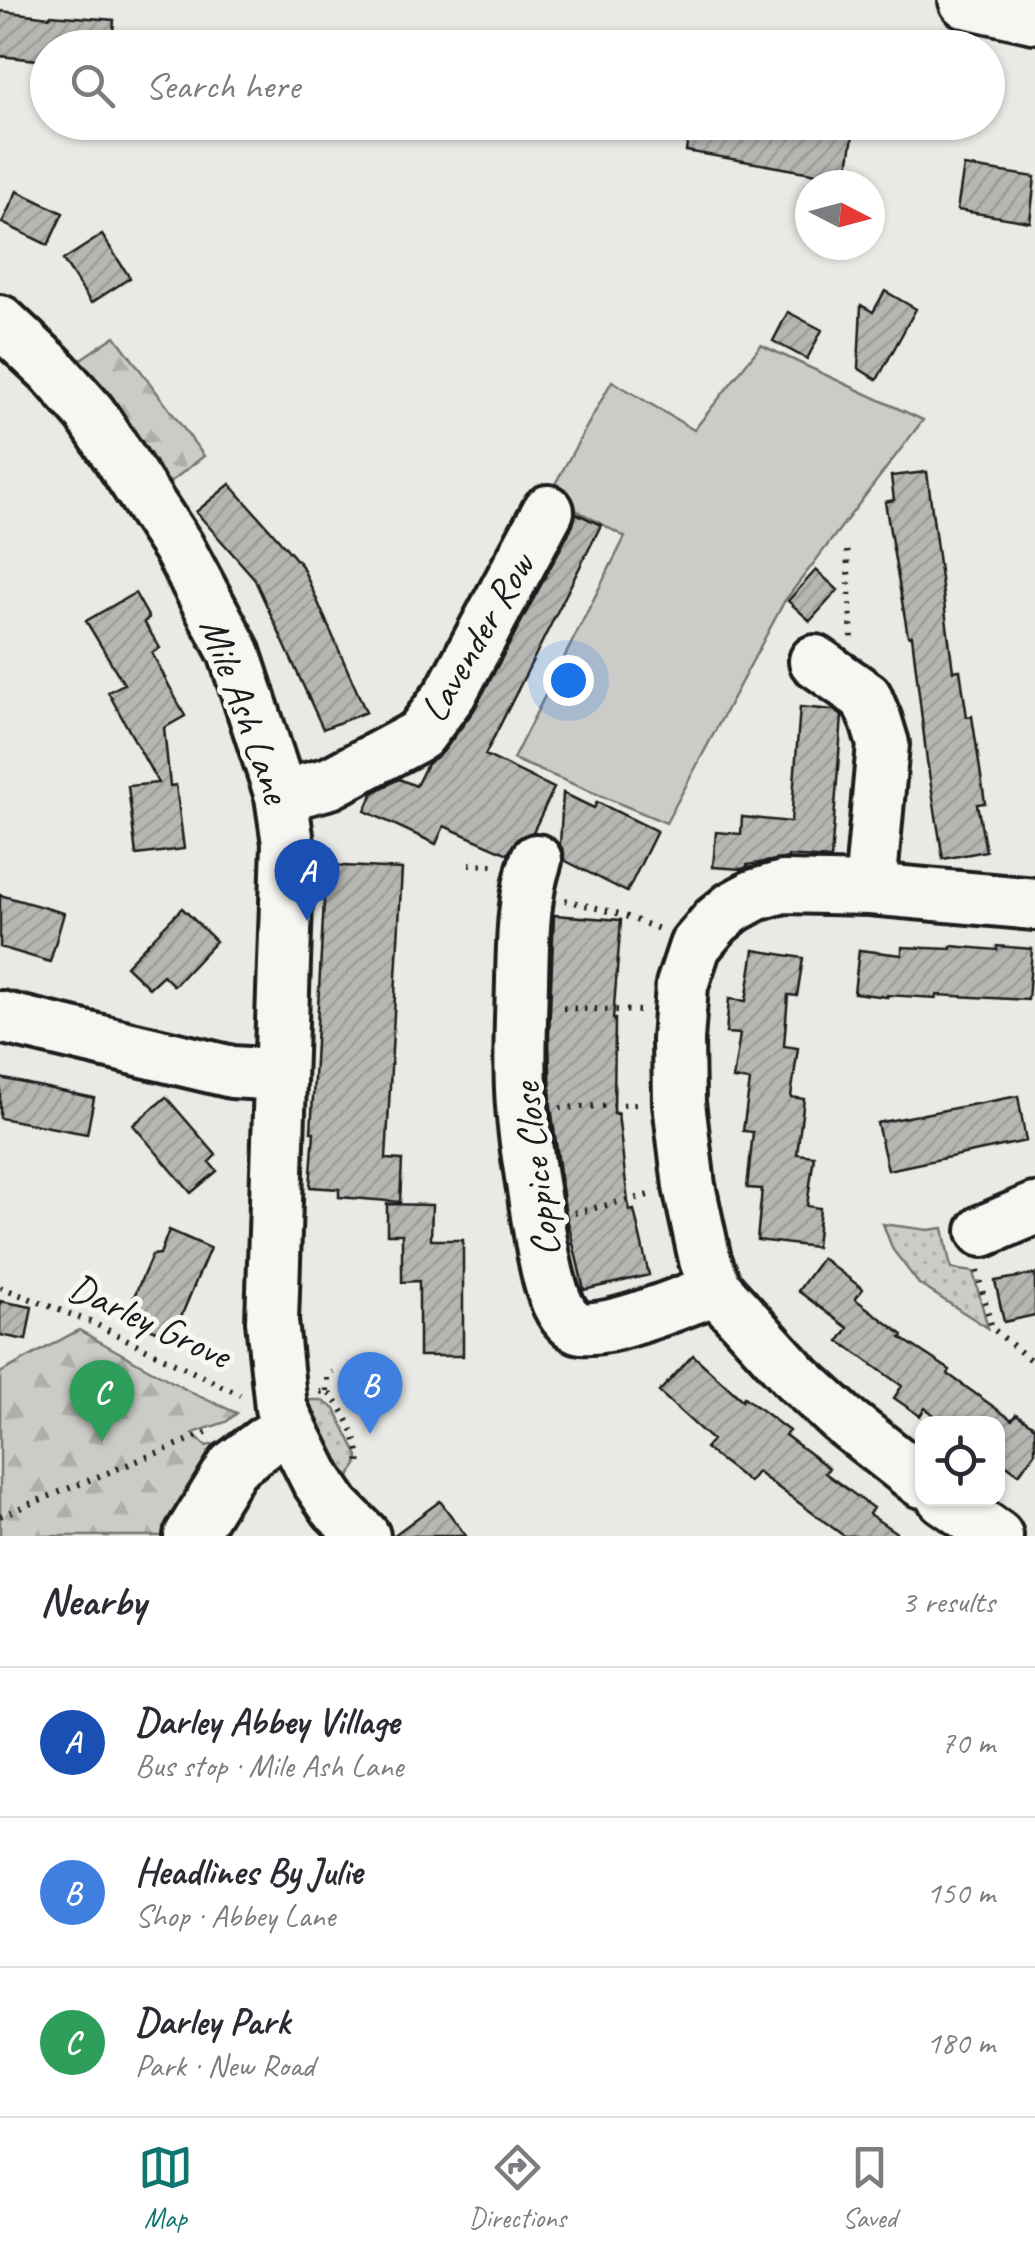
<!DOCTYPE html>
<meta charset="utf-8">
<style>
:root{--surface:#fff;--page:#f7f7f7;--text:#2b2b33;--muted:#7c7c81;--line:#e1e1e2;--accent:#0f766e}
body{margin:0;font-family:Caveat,sans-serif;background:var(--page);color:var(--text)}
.controls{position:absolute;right:30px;bottom:30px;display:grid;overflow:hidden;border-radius:20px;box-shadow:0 2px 8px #0004}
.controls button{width:90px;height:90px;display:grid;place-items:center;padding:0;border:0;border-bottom:2px solid var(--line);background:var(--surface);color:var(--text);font:50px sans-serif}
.compass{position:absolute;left:795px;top:170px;width:90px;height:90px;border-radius:50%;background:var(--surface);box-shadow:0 2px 8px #0004;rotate:96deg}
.you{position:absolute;left:568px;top:680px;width:35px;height:35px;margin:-25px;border:8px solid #fff;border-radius:50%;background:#1a73e8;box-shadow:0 0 0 15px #1a73e833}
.badge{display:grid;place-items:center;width:65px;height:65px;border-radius:50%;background:var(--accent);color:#fff;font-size:32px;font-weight:700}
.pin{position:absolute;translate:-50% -82px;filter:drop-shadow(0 2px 5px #0008)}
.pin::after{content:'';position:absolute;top:52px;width:35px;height:30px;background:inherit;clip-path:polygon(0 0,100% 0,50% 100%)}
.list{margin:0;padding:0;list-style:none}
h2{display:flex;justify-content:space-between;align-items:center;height:130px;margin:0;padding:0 40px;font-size:42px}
h2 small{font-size:32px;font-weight:400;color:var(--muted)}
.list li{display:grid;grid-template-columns:65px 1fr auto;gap:30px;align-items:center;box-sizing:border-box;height:150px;padding:0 40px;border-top:2px solid var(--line)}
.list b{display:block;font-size:38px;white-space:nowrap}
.list p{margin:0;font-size:32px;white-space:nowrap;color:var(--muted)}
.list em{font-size:32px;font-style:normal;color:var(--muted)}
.icon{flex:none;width:55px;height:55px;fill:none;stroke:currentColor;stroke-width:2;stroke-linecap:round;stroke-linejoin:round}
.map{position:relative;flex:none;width:1035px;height:1536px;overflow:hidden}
.search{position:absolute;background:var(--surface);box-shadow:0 2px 8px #0004;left:30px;right:30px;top:30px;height:110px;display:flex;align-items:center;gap:25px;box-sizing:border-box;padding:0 35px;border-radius:55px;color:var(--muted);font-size:38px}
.sheet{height:580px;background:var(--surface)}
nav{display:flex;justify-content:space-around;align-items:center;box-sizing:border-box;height:140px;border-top:2px solid var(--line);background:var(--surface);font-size:28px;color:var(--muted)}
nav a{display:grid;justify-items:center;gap:5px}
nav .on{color:var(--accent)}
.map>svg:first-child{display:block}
.grass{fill:url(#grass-dots);stroke:#747472;stroke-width:2.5}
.forest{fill:url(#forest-firs);stroke:#747472;stroke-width:2.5}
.garden{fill:#cbcbc7;stroke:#747472;stroke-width:2.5}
.building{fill:url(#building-hatch);stroke:#1c1c1c;stroke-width:2.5}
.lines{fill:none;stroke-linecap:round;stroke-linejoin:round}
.minor-casing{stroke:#1c1c1c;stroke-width:58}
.major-casing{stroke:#1c1c1c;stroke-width:62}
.path{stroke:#1c1c1c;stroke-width:6;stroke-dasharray:2.5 8;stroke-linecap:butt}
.minor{stroke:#f6f6f2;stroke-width:50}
.major{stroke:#f6f6f2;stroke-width:55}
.labels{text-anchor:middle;stroke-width:10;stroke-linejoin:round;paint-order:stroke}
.street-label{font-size:40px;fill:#1c1c1c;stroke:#f6f6f2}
</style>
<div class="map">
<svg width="1035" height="1536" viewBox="0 0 1035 1536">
<defs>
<pattern id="grass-dots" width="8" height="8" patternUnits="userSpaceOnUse" patternTransform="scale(2.5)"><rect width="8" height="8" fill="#cbcbc7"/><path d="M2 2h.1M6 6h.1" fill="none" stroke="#aeaeaa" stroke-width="1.8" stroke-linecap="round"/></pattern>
<pattern id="forest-firs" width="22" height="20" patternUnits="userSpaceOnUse" patternTransform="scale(2.5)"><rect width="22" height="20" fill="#cbcbc7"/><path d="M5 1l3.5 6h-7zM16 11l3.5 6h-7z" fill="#aeaeaa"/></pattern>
<pattern id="building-hatch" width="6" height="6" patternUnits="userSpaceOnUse" patternTransform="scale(2.5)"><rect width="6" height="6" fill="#b6b6b3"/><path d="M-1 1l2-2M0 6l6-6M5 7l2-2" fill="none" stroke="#9c9c99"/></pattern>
</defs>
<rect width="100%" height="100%" fill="#e9e9e5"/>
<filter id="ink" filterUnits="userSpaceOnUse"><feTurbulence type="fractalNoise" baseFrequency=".01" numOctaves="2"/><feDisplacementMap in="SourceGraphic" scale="20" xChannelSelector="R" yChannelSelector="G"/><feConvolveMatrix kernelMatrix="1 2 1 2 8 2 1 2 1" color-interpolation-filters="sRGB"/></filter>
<g filter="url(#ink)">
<path class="grass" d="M883,1224L928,1230L943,1228L951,1269L973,1272L988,1328L919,1284L893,1250Z
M309,1400H321L335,1409L358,1456L357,1465L344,1484L314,1422Z"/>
<path class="forest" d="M115,336L204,456L160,490L63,371Z
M79,1330L194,1394L237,1413L226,1422L193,1433L206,1446L241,1438L184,1536H0V1373Z"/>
<path class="garden" d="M761,345L923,420L784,602L666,823L513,759L625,537L549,495L612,381L694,430Z"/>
<path class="building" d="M0,11L50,17L51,15L114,20L112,48H48V61L0,56Z
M691,122H774L853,136L846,179L686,151Z
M964,166L1035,177L1030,222L957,210Z
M17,191L63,213L48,245L2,223Z
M102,235L130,278L91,303L63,260Z
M885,291L916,309L877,380L858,368L861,305L873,312Z
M788,312L822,330L807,359L773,341Z
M927,472L953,671L960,670L967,717L972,716L985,803L977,804L986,851L943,859L927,761L912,636H908L885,502L894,500L891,476Z
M230,484L302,566L366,712L323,729L254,578L196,512Z
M576,513L601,525L485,755L554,788L533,832L517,839L508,854L444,826L436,844L365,811L373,793L399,779L416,786L427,764L443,752L474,710L573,525Z
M816,570L838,590L810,621L788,601Z
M135,593L149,618L144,622L160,648L152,653L185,716L164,728L170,786L176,785L184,849L136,855L128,786L158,783L108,692L124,684L86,621Z
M800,707L834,710L842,716L831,859L788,856V858L747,865V867L742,869L713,867L716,832L741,834L742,817L791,822Z
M563,793L594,808L597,802L657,831L627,892L564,860V852L560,845Z
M326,865L402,869L386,1159L402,1160L400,1202L339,1197V1189L310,1187L314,1132H311Z
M0,895L64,913L50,962L0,947Z
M182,908L216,941L174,986L163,975L149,988L126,966Z
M554,915L621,920L613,1019H615L614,1114L618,1113L629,1211L634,1210L649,1275L584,1290L565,1209L551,1106L549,1036Z
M951,946L997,950V946L1032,949L1028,1000L937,995L936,998L887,995V997L854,993L859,950L902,955V947L951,949Z
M754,950L803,958L797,996L788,995L784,1046L798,1048L791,1097L804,1099L797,1154L814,1156L807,1206L820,1208L816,1247L757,1240L762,1189L747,1188L753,1132L743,1131L750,1081L733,1079L740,1034L726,1033L729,999L746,1001Z
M0,1078L94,1098L87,1134L0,1118Z
M1018,1096L1026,1141L888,1170L877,1123Z
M166,1097L216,1155L209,1162L217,1171L191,1193L133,1125Z
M387,1204L432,1205L431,1240H463V1356H419V1281L402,1282V1234H387Z
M169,1230L210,1248L172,1338L125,1317L152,1255L160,1254Z
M822,1258L863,1289L855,1299L903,1335L901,1338L950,1370L948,1374L1012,1420L1016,1414L1035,1427V1452L1019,1474L998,1459V1424H946L925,1408L920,1416L894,1398L902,1386L839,1341L848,1328L798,1291Z
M1035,1274V1315L1004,1322L995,1281Z
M0,1301L32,1307L26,1340L0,1335Z
M693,1355L742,1400L744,1397L789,1431L785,1435L829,1468L825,1473L873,1508L869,1514L901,1536H844L757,1472L749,1482L705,1448L712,1440L659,1392Z
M440,1501L466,1536H393Z"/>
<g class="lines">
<defs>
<path id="minor" d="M0,321L50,368L90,413L178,547L234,652L281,796L288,843L272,1321L280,1398L281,1408L317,1480L336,1508L364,1536
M815,661L866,697L876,721L883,744L870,889
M281,796L330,783L420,735L451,693L548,511
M536,860C523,898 523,942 522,981C521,1029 518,1078 524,1126C527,1156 533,1186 537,1216C542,1243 549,1315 578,1327C602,1336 690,1299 716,1289
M0,1017L232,1072L279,1075
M983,1231L1035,1209
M922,1482L842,1419L796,1377L716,1289L705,1260L689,1186L679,1103L678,1040L682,985L695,946L716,921L733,907L755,895L783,887L870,889L1035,904
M943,1498L997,1536
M190,1536L233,1466L265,1442L290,1427"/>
<path id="major" d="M967,0L1035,15"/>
</defs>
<use href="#minor" class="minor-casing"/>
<use href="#major" class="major-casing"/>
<path class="path" d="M847,551L852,639
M469,864L493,865
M565,900L620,914L662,930
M563,1008L640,1011
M560,1108L638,1104
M574,1213L649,1195
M977,1271L992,1328L1035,1364
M0,1287L93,1323L240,1395
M327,1391V1377L333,1372
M320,1392L327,1391C343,1406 363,1445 359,1467
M0,1516L209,1432"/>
<use href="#minor" class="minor"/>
<use href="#major" class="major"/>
</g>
</g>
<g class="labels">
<g class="street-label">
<text transform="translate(476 637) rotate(-60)" y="14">Lavender Row</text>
<text transform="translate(246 710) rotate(70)" y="14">Mile Ash Lane</text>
<text transform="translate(535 1170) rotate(-97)" y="14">Coppice Close</text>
<text transform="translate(150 1320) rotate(25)" y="14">Darley Grove</text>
</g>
</g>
</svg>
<div class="controls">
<button><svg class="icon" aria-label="locate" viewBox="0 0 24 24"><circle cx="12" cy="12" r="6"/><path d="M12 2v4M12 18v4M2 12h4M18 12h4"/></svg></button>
</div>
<svg class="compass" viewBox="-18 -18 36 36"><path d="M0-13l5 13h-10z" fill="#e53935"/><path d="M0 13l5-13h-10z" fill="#7c7c81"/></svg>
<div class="you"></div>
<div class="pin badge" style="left:307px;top:921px;background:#1a4fb4">A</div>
<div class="pin badge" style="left:370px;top:1434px;background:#3f7fe0">B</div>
<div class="pin badge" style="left:102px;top:1442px;background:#2e9e5b">C</div>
<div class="search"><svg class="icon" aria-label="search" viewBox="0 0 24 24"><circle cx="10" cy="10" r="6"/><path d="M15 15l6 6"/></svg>Search here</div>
</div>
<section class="sheet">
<h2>Nearby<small>3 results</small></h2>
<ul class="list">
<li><span class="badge" style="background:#1a4fb4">A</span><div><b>Darley Abbey Village</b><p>Bus stop · Mile Ash Lane</p></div><em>70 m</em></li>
<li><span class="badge" style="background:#3f7fe0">B</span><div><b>Headlines By Julie</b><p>Shop · Abbey Lane</p></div><em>150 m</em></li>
<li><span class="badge" style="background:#2e9e5b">C</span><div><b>Darley Park</b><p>Park · New Road</p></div><em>180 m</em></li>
</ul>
</section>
<nav>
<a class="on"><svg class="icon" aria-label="map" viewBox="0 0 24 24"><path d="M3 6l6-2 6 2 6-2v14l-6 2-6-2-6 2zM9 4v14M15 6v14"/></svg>Map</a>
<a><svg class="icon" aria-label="directions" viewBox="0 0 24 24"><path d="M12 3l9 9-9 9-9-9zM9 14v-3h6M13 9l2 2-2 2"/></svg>Directions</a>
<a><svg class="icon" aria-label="saved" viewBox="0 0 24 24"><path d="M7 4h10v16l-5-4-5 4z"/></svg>Saved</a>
</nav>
